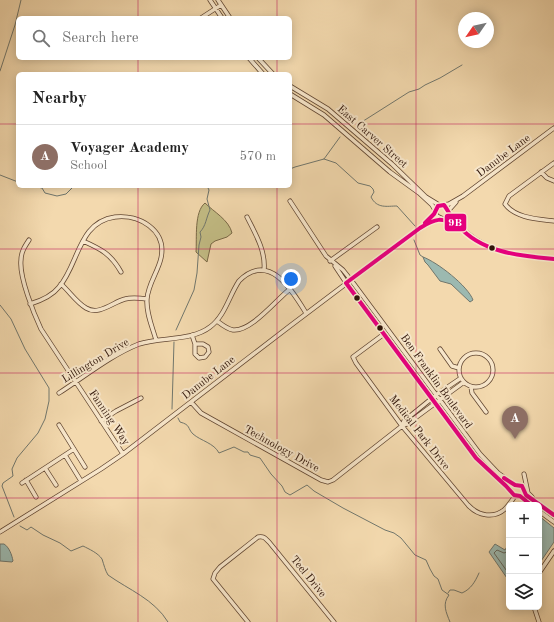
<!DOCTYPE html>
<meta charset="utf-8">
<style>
:root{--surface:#fff;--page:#f6f6f6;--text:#222;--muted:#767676;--line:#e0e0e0;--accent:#2563eb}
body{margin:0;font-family:"Old Standard TT",serif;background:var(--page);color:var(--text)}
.controls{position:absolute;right:12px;bottom:12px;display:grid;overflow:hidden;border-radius:6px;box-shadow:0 2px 10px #0003}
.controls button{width:36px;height:36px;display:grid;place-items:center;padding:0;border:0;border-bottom:1px solid var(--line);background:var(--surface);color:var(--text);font:20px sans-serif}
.compass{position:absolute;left:458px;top:12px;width:36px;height:36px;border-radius:50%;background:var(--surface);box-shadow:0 2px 10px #0003;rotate:236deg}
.you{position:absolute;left:291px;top:279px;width:14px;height:14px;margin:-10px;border:3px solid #fff;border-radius:50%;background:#1a73e8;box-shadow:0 0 0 6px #1a73e833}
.badge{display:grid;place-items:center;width:26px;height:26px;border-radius:50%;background:var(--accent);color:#fff;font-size:13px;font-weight:700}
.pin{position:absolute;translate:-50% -33px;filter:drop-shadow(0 1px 2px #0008)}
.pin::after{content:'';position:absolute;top:21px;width:14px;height:12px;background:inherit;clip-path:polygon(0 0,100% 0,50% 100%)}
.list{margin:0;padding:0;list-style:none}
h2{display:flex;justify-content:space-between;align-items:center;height:52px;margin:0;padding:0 16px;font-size:17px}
h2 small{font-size:13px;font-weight:400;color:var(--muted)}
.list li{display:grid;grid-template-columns:26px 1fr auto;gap:12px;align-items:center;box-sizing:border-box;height:64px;padding:0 16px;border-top:1px solid var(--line)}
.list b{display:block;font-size:15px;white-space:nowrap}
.list p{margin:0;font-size:13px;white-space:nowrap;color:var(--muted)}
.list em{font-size:13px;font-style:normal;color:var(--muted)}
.icon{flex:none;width:22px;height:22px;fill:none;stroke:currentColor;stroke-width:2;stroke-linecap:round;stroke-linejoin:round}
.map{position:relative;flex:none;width:554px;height:622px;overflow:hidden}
.search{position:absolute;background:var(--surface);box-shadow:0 2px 10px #0003;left:16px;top:16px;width:276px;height:44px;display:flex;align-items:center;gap:10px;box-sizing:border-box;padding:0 14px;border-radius:6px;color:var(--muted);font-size:15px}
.panel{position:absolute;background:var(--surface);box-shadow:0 2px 10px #0003;left:16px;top:72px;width:276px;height:116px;border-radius:6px}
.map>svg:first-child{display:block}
.green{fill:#c3bd85;stroke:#7a6947}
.water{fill:#9cb9b0;stroke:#71776d}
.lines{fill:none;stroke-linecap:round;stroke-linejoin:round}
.shore{stroke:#66675c;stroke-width:1}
.stream{stroke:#71776d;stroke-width:1}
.minor-casing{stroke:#614632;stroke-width:5}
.minor{stroke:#f7e6ca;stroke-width:3.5}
.bus-1-casing{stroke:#f7e6ca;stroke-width:7}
.bus-1{stroke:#e5007d;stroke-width:4}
.grid{fill:none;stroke:#c2185b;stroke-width:1;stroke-opacity:0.55}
.bus-dot{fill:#301509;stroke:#f7e6ca;stroke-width:1.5}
.labels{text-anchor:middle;stroke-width:4;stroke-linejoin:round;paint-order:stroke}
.street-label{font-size:11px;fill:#301509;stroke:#f7e6ca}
.line-badge{stroke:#f7e6ca;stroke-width:1.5}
.badge-label{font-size:11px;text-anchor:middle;font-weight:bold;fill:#fff}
</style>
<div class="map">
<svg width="554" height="622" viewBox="0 0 554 622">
<rect width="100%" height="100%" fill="#f3d9ae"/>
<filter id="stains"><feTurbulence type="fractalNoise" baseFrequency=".005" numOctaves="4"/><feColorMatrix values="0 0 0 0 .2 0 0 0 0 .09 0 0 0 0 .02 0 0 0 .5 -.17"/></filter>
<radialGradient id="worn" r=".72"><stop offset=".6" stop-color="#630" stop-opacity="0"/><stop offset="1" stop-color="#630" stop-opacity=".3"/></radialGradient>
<path class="green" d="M205,203C214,212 229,220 232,233L227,237L215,241L211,244L207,262L196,252C197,238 194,212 205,203Z"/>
<path class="water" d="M423,257C437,262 468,286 473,300L470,302L451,284L440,281L428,265L425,262Z
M539,516L554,528V542L539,564Z
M509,543V581L489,552L495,544L505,550Z
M0,544H4C9,547 12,555 13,561L12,562L0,561Z"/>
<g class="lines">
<path class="shore" d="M509,551L504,553L497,550L494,553L509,574"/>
<path class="stream" d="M0,71L15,25L21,0
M357,125L409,92L419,89L425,85L440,78L462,65
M324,159L336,163L358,183L370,186L373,189L374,192L371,197C377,209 387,206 397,206L415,226
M290,169L295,167L324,159L340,137
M0,175L18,182
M32,186L42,188L45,193L57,196L66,194L74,186
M414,240L420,255L423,257
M0,305L11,319L25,349L49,388V401L45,419L38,433L17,458L12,469L13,476L3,483L2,486L14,517
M176,330L194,290L197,273L199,245L201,237L200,232C206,226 206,218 210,210L207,199L209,190L207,186
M172,409L174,342
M178,418L180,422C191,425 187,428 193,434C201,441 214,443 219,453L234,447L244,452H248L250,455L260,458L271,474L282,486L285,492L290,495L307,485L314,491L343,508L385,530L394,533L401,538L415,555L426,560L430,569L434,576L438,579L442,590L449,595C442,604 446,612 450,622
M20,526L27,530L31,527L43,535L60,543L71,551L83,546C89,549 98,553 102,559C104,565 105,570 108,575C129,590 154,599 168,622
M448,593L450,590H454L462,593C471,589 475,582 479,573"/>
<defs>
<path id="minor" d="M210,0L222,18
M218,0L230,18
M201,18L221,5
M249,58L263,74
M258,58L273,74
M290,86L328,109L392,164L426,197L439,205
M290,94L324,115L390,172L419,193L432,205L435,210
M554,163L509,196L505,204C515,218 537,219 554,221
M541,172L547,178L554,181
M290,201L326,256L343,270L351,280L480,454L498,473L515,485
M448,211L456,202
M448,213C453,221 460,227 467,233C494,255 521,256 554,259
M247,217C255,233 266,251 264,270
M427,222L435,212
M458,226L437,216L435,212L436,209L438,206L449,204L463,196L554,128
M29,240C25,246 21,252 21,260C19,277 34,314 41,329L123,454
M83,241C101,249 111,254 121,272
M330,261L377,227
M335,266L349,287L476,458C487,471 506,482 514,495L520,496
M61,284C70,292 76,302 86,308C99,316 113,302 125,299C132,297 140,298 147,299
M30,304C40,301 52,296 59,287C79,264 78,222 115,217C139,214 167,230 161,258C158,272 148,284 147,299C146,313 152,326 156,340
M217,321C221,324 227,329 233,330C251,332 276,300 290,289
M384,334L353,357L356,363L402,426L468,505C478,516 494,519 505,509C509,505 512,500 515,496
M192,335L195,344V354L199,358L205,357L209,352L208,347L203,344H195
M440,349L452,366L459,368
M459 370a17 17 0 1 1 34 0a17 17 0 1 1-34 0Z
M471,387L472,393L486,412
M59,393C84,377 111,355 139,344C161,337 192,341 210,327C225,316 229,296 239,281C269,251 292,290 306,313
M191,402L201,413L321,480L328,482L333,480L402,426L407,424L464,382
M101,421L116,411L141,398
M59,425L85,467
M402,426L404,421L436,395L461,378
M65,455L81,481
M45,468L56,485
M524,474L528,493L532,497
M26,480L36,497
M22,483L74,449
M515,485H519L522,486L526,495L554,515
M520,496L531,505
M539,511L554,522
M0,532L101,469L123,454L290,326L396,246L428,223L440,218
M539,573L554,551
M534,607L539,622
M248,622L213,579L215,573L220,567L258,537C264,536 265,538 269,542L334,622"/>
</defs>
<use href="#minor" class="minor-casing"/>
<use href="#minor" class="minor"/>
<defs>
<path id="bus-1" d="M425,223L434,214L438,206L444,205C449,212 452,219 458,225C481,253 521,256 554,259
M458,226C441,217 436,218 420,228L346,283L476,458L506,486L514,495L520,496L531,505
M504,478L515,485L522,486L526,495L554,515"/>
</defs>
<use href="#bus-1" class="bus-1-casing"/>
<use href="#bus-1" class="bus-1"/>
</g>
<path class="grid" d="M138,0V18M277,0V18M416,0V622M138,58V74M277,58V74M0,124H18M290,124H554M138,186V622M277,186V622M0,249H554M0,373H554M0,498H554"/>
<g class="bus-dot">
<circle cx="492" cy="248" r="3.5"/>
<circle cx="357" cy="298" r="3.5"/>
<circle cx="380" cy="328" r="3.5"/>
</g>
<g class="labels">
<g class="street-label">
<text transform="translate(373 136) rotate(41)" y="4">East Carver Street</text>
<text transform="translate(503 155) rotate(-37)" y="4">Danube Lane</text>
<text transform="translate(95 360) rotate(-31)" y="4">Lillington Drive</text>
<text transform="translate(208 377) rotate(-38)" y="4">Danube Lane</text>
<text transform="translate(437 381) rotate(54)" y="4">Ben Franklin Boulevard</text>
<text transform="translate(110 417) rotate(56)" y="4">Fanning Way</text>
<text transform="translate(420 432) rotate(52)" y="4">Medical Park Drive</text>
<text transform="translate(282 448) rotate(29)" y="4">Technology Drive</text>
<text transform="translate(309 576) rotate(51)" y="4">Teel Drive</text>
</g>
</g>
<rect class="line-badge" x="444" y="213" width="23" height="19" rx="4" fill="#e5007d"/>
<g class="badge-label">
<text x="455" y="226">9B</text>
</g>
<rect width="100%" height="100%" filter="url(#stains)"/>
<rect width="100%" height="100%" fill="url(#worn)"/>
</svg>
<div class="controls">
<button>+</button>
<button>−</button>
<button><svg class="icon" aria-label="layers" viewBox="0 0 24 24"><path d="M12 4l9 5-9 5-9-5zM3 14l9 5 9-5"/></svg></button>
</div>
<svg class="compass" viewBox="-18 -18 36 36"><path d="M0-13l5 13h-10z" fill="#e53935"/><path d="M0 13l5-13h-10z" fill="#767676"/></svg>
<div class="you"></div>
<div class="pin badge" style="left:515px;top:439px;background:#8d6e63">A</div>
<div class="search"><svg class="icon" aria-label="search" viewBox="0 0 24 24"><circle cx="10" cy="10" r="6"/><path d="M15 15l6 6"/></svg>Search here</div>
<section class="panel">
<h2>Nearby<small></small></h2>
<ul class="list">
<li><span class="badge" style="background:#8d6e63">A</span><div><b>Voyager Academy</b><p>School</p></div><em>570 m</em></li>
</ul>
</section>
</div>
